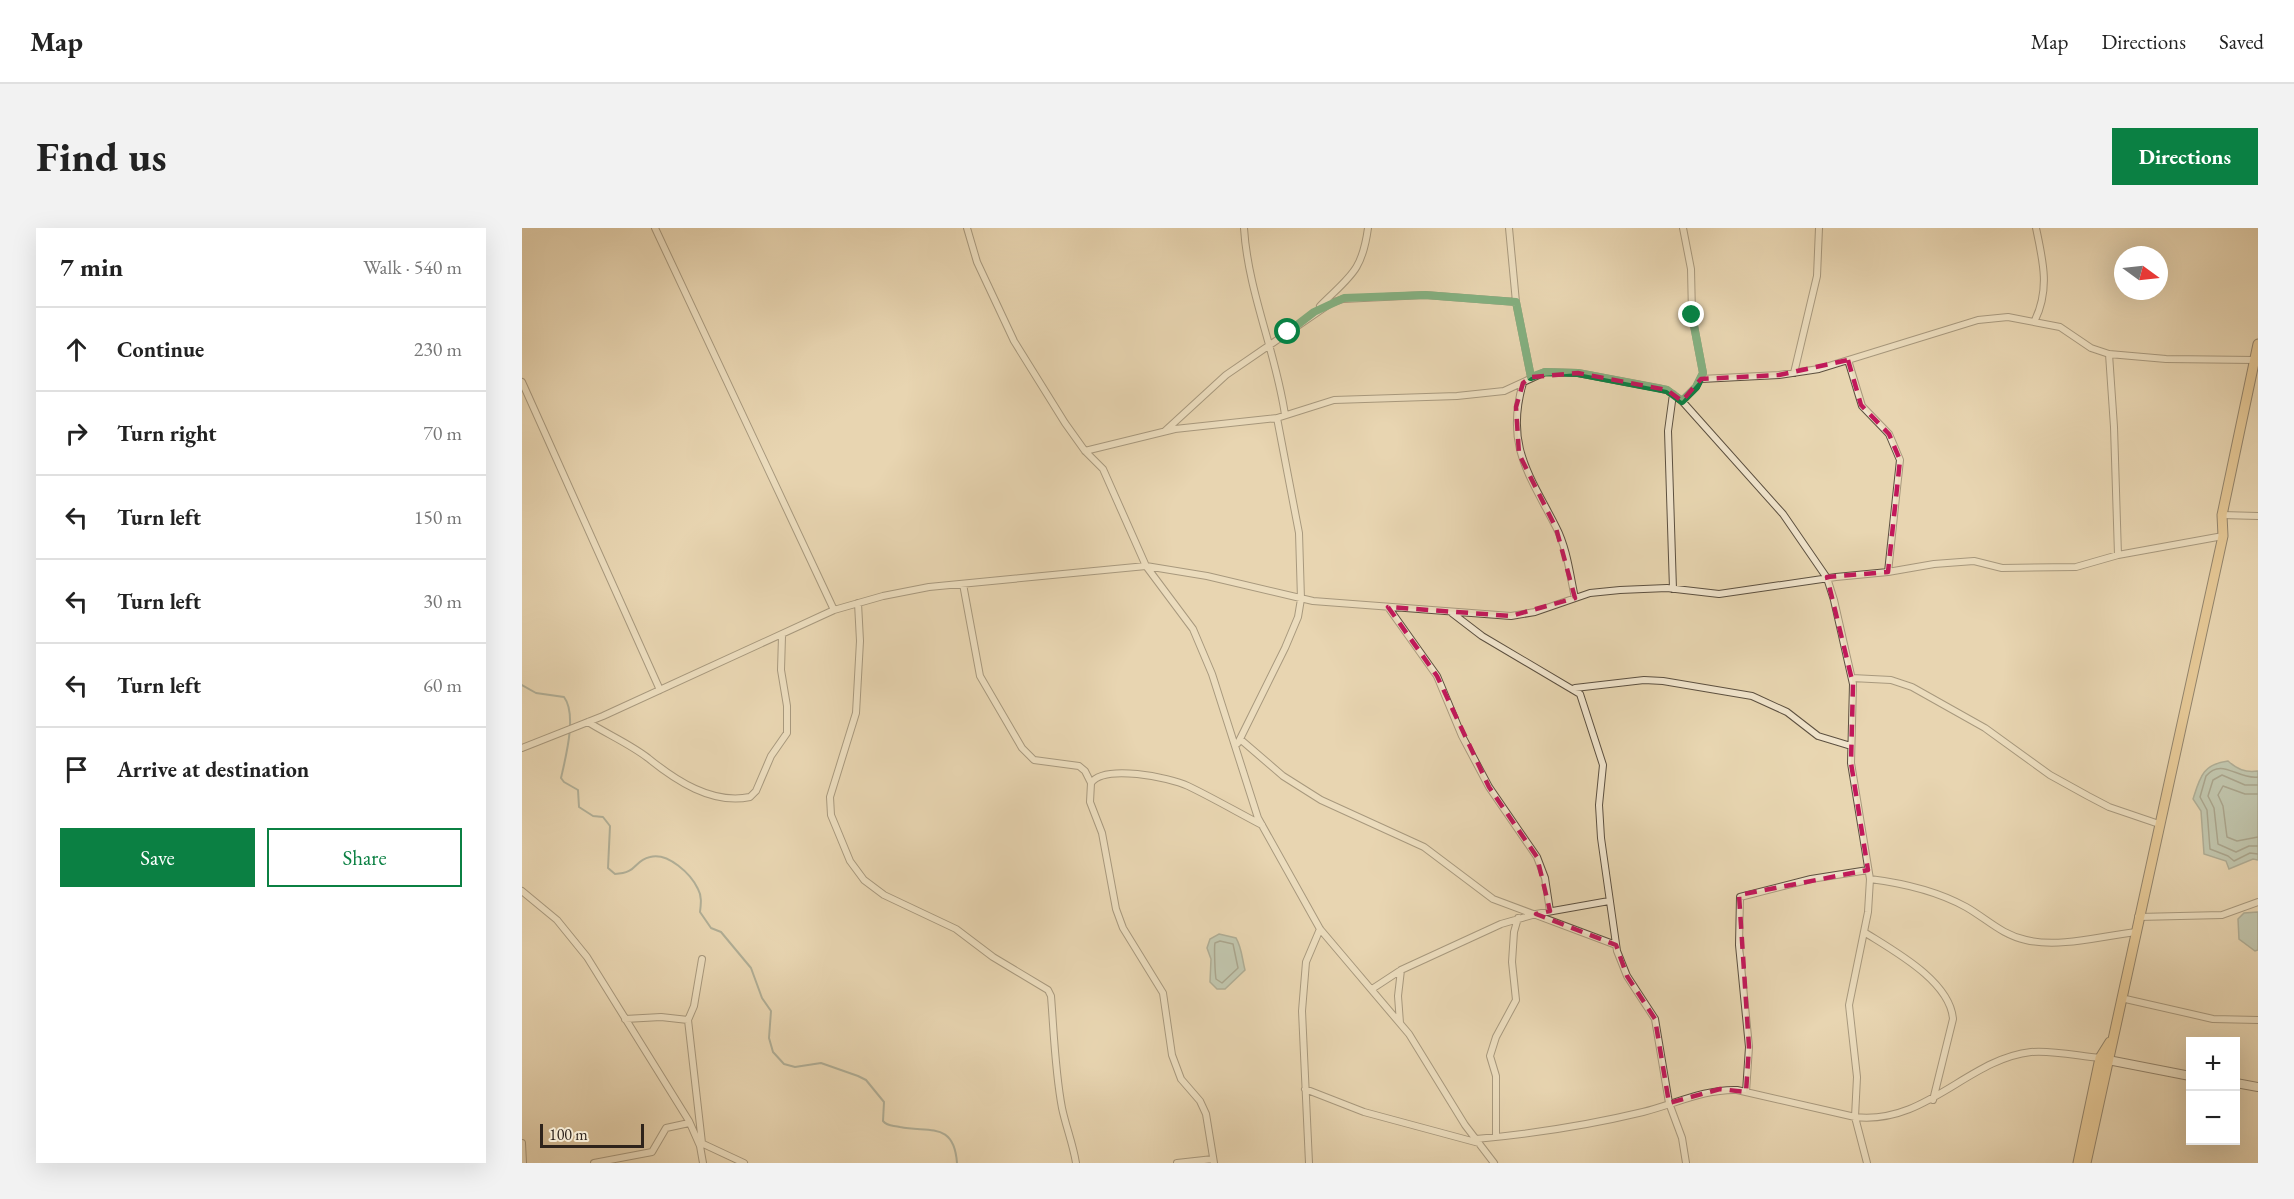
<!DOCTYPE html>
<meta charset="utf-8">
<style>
:root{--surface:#fff;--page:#f2f2f2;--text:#222;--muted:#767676;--line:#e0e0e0;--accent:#0b8043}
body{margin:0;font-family:"EB Garamond",serif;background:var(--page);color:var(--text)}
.controls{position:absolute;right:18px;bottom:18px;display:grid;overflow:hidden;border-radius:0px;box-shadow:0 6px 24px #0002}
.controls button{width:54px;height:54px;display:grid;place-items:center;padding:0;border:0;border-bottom:2px solid var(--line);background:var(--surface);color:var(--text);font:30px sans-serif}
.compass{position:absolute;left:1592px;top:18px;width:54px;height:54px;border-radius:50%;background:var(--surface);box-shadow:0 6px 24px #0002;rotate:105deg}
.scale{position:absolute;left:18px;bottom:15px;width:104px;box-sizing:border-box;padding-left:6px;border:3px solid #2e231b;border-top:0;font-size:16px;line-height:21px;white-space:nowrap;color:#2e231b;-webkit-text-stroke:4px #f0e4cc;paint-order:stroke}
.stop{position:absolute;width:18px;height:18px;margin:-14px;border:4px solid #0b8043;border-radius:50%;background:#fff}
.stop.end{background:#0b8043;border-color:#fff;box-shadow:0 2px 6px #0008}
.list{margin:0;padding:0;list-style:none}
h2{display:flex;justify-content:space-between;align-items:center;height:78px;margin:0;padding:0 24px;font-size:26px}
h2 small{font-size:20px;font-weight:400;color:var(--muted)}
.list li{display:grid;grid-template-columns:39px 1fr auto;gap:18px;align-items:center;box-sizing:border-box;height:84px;padding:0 24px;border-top:2px solid var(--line)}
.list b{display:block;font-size:22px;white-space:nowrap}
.list em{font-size:20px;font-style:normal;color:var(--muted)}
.actions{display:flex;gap:12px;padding:18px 24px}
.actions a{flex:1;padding:14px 0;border:2px solid var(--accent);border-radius:0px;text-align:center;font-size:21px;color:var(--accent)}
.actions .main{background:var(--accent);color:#fff}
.icon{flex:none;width:33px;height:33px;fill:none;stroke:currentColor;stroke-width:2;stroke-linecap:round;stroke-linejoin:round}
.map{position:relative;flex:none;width:1736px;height:935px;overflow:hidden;border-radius:0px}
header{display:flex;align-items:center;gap:36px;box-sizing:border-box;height:84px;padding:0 30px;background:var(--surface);border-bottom:2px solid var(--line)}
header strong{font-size:28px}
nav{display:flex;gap:33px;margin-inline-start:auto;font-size:21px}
.intro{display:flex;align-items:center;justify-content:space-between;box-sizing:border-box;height:144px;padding:0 36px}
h1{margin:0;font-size:42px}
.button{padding:15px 27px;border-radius:0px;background:var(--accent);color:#fff;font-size:21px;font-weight:700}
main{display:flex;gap:36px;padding:0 36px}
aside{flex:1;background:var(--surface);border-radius:0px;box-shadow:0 6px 24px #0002}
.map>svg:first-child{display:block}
.water{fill:#97b9af;stroke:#6d7d74;stroke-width:1.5}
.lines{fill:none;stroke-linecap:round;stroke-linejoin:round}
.shore{stroke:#626e65;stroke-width:1.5}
.stream{stroke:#6d7d74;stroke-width:2}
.street-casing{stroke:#5c5040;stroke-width:8}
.secondary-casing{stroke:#2e231b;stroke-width:10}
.primary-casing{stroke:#2e231b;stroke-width:11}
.street{stroke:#f0e4cc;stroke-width:6}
.secondary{stroke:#f0e4cc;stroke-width:8}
.primary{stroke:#e4bb78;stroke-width:9}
.route{stroke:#0b8043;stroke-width:8}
.marked{fill:none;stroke:#c2185b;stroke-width:4.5;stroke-dasharray:12 8;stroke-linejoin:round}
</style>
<header>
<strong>Map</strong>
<nav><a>Map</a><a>Directions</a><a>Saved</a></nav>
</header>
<div class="intro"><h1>Find us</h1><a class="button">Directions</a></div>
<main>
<aside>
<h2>7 min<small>Walk · 540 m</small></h2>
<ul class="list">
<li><svg class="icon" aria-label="ahead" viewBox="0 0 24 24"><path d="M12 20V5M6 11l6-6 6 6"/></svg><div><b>Continue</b></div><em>230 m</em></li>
<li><svg class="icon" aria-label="right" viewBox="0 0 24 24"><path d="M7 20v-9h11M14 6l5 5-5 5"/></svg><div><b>Turn right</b></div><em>70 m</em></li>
<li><svg class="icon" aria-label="left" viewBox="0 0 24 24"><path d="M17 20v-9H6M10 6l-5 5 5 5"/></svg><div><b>Turn left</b></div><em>150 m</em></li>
<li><svg class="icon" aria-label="left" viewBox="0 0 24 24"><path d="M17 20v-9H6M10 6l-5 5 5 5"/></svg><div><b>Turn left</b></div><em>30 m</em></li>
<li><svg class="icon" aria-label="left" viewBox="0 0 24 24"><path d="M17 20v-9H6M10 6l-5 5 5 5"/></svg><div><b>Turn left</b></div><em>60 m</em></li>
<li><svg class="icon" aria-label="arrive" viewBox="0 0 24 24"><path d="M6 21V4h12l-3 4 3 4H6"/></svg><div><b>Arrive at destination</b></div></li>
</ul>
<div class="actions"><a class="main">Save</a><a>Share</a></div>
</aside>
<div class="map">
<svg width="1736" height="935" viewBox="0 0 1736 935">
<rect width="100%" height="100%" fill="#e8d6b1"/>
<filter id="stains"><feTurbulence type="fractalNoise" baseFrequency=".00333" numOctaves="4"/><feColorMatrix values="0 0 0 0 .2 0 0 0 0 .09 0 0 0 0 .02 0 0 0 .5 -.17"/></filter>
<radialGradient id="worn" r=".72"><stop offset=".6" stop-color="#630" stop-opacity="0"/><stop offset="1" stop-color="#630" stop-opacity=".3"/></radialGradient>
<path class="water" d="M1706,533C1715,541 1723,545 1736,543V632L1731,631L1707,641L1704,633L1682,626L1679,583L1671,571C1678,549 1681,536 1706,533Z
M1736,684V722L1733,723L1717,711L1716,691L1722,685Z
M697,706L714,710C720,720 720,731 723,742L703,761H695L688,754L689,731L685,720L688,711Z"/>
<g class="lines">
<path class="shore" d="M1736,549C1716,552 1700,529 1684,548L1678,569L1685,582L1688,621L1706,628L1712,633L1728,625L1736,626
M1736,557H1723L1700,547L1691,552L1686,568L1692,580L1696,616L1714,624L1727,618H1736
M1736,566H1723L1701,558L1696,567L1701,578L1705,609L1715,613L1736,609
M698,713L711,716L716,740L700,755L694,751C693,745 692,719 693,715Z"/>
<path class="stream" d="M0,457L14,465L42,469C55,486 44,528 39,550L42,554L56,562L57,579L71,588L81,589L88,598L86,640L93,646C116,645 111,633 128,629C146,624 169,646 176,661C180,668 179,676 178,684L189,700L199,704L229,740L240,770L249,783L247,810L251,824L262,836L273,839L299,835L336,848L344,852L362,874L361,893C366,899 371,897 378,899C407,905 432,893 435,935"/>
<defs>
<path id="street" d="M133,0L312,382
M445,0L455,34L492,113L543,195L563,223L581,241L624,338L671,401L690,446L736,590L798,701L887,806L943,897L972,935
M722,0C726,64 754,124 763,187
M987,0L994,74
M798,78C828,48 840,44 846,0
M1513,92C1528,61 1521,33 1514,0
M1587,126L1592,199L1596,327
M1326,132L1340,178L1367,206L1378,232L1366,344
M1272,145L1295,48L1297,0
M1179,151L1257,147L1297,141L1456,92L1486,89L1538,99L1569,120L1587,126L1644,131L1733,132
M0,154L138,462
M1001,155C983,217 1007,246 1034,299C1045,320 1048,347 1053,370
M1160,173L1174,159L1181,145L1170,87L1169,41L1161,0
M643,203L704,147L809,75L821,71L903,67L994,74L1009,149
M563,223L653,201L755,190L812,172L935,168L982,163L1023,144L1056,145L1136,160L1145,162L1160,173L1261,286L1305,350L1312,372L1331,456L1329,535L1348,651L1346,684L1327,777L1335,849L1333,889L1345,935
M1700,287L1736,288
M441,356L458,448L500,520L512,532L557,538L563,543L569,555
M1151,361L1146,203L1151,166
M336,375L338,413L334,485L308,569L309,587L328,633L342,652L362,667L434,701L471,729L526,762L529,768C532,806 533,843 540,880C544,899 551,916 554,935
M866,379L915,448L940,508L967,559L1015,629L1023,650L1028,683
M930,385L960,408L1058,466L1081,537L1077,577L1079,610L1095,723L1105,748L1133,791L1147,875L1160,910L1164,935
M1330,450L1369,452L1390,459L1463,500L1528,547L1566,568L1587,579L1637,596
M1053,460L1122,452L1141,453L1230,468L1265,484L1296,508L1329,518
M66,494C85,506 108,516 126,530C153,552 190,577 228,569L234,563L249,528L265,505V478L259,442L260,408
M718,511L761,548L799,572L902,619L971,671L1094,717
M716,515L763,420L776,389L779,371L777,305L755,190
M0,520L81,488L312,382L361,368L407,359L624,338L685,348L791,373L989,388L1013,384L1068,365L1098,362L1145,360L1197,366L1314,349L1366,344L1412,336L1452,333L1480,340L1554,339L1596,327L1701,308
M1348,651C1380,655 1415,663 1444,679C1465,691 1480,707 1504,712C1538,720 1579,708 1614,704
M0,663L35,692L65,729L167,893L178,918L181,935
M1616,689L1700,687L1736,674
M1342,704C1372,723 1428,753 1431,791L1411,872
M850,761L879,742L979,696L1014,686L1087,673
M1599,770L1691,791L1736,792
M103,791L139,789L166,792
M878,795L876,768L879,742
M783,861L842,884L957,915
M1224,864L1227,819L1217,717L1218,669L1289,651L1346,642
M974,909V848L968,828L974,809L994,772L990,734L992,704L996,690
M954,911C1009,906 1067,897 1121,884C1153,876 1182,861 1215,862L1333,889C1404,897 1446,831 1509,824C1531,822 1556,828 1578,830
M177,914L222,935
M0,915L1,935
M180,915L166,792L172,778L180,731
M72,935L130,924L144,900L167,895
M655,935L691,931
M692,935L684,886L678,873L659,851L650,827L641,765L601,700L594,681L580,605L568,574L569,555C582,536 647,549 666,558C691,570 715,584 740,597
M787,935L780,783L784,734L798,701"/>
<path id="secondary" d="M1581,831L1668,848
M1714,855L1736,859"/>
<path id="primary" d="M1556,935L1578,830L1588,814
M1564,935L1701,308L1700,287L1736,116"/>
</defs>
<use href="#street" class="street-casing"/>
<use href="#secondary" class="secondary-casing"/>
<use href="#primary" class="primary-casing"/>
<use href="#street" class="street"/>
<use href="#secondary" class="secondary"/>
<use href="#primary" class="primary"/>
</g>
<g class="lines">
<path class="route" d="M766,104L792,84L822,70L903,67L994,74L1009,149L1023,144L1056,145L1145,162L1160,173L1174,159L1181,145L1170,87"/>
</g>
<path d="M0 0H1736V935H0ZM1326,132L1339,177L1367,206L1378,232L1366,344L1305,349L1331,456L1329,535L1346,642L1217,667L1227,819L1224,864L1198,861L1147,875L1133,791L1105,748L1094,717L1014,686L1028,683L1015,629L967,559L915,448L866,379L989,388L1053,370L1034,300L997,226L994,179L1001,155L1009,149L1056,145L1145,162L1160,173L1179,151L1257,147Z" fill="#e8d6b1" fill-opacity=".55" fill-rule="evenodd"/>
<path class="marked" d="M1326,132L1339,177L1367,206L1378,232L1366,344L1305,349L1331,456L1329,535L1346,642L1217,667L1227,819L1224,864L1198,861L1147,875L1133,791L1105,748L1094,717L1014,686L1028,683L1015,629L967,559L915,448L866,379L989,388L1053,370L1034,300L997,226L994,179L1001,155L1009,149L1056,145L1145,162L1160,173L1179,151L1257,147Z"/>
<rect width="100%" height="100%" filter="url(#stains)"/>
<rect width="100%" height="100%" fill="url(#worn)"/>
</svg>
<div class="controls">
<button>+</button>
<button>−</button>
</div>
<svg class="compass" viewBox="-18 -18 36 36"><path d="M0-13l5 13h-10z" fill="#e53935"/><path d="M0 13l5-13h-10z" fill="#767676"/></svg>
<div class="scale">100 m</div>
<div class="stop" style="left:766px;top:104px"></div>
<div class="stop end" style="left:1170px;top:87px"></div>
</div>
</main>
